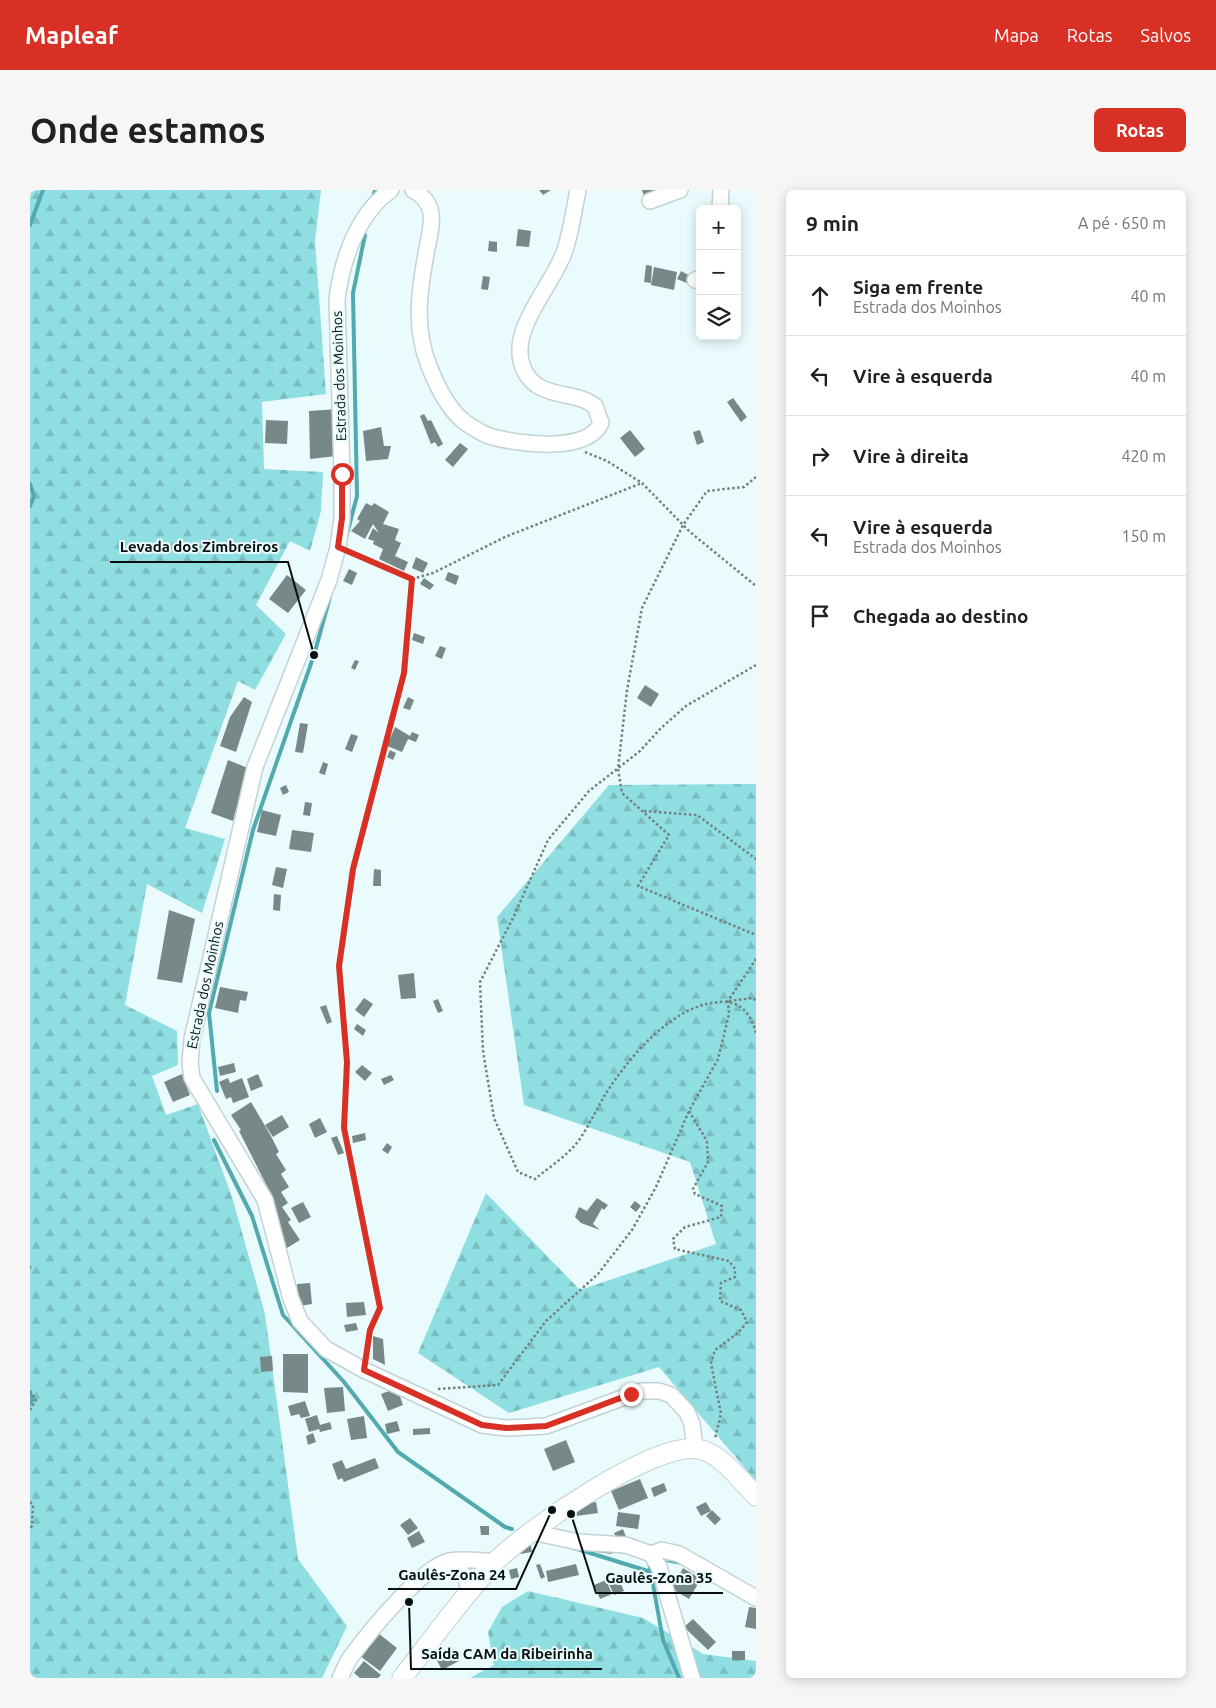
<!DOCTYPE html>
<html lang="pt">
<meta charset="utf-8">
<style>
:root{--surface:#fff;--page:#f6f6f6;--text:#202124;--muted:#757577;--line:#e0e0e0;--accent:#d93025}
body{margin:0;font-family:Ubuntu,sans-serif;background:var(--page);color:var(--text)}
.controls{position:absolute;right:15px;top:15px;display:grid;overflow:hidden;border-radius:8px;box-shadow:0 2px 12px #0003}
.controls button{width:45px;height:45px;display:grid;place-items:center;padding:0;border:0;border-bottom:1px solid var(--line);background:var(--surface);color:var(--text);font:25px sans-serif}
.stop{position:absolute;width:15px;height:15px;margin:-11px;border:4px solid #d93025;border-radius:50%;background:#fff}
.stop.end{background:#d93025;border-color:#fff;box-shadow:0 1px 5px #0008}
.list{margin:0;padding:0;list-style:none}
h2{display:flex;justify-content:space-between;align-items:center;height:65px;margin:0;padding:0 20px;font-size:21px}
h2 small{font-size:16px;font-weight:400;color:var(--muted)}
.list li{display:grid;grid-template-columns:32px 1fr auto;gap:15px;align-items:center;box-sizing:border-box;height:80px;padding:0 20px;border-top:1px solid var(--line)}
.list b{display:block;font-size:19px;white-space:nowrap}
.list p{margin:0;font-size:16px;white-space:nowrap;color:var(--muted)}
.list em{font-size:16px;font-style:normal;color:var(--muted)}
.icon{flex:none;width:28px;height:28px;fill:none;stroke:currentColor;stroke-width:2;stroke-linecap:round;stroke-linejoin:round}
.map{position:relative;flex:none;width:726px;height:1488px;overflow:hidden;border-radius:8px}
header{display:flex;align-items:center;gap:30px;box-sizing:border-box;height:70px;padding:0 25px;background:var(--accent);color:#fff}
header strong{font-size:24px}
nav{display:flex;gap:28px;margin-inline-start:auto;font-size:18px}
.intro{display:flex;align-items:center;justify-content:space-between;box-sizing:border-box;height:120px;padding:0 30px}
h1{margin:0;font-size:35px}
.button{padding:12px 22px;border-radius:8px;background:var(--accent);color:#fff;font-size:18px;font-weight:700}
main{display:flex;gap:30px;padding:0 30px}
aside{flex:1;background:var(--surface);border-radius:8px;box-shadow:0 2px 12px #0003}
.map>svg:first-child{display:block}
.forest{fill:url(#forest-firs)}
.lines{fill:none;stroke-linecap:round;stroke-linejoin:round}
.stream{stroke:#52a9ae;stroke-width:4}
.building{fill:#778889}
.minor-casing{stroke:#c1d3d4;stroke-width:18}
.major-casing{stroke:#c1d3d4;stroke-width:21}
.path{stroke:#748080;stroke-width:2.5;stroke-dasharray:2.5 2.5;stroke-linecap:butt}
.minor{stroke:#fff;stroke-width:15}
.major{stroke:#fff;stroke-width:19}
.route{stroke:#d93025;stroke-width:6}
.labels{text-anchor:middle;stroke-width:4;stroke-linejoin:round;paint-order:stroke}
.street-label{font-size:14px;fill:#090f0f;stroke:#e9fbfc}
.leader{fill:none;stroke:#090f0f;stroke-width:2}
.callout-dot{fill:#090f0f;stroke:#e9fbfc;stroke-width:2}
.callout-label{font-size:15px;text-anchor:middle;font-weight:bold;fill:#090f0f;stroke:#e9fbfc;stroke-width:4;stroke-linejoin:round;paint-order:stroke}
</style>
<header>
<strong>Mapleaf</strong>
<nav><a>Mapa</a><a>Rotas</a><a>Salvos</a></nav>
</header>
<div class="intro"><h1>Onde estamos</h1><a class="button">Rotas</a></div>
<main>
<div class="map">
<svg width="726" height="1488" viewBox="0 0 726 1488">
<defs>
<pattern id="forest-firs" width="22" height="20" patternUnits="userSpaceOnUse" patternTransform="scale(1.25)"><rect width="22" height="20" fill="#8fdee2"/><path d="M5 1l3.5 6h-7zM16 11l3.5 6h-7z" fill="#7abdc1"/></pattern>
</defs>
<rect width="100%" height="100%" fill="#e9fbfc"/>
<path class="forest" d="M0,0H291L285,51L296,204L232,212L234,279L293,282L291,321L280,361L260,351L226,415L256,444L225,500L208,491L155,638L195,649L172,723L117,694L95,815L147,841L148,875L122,886L136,925L168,914L202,1007L235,1124L268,1369L317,1436L292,1488H0Z
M726,594V1291L629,1177L479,1223L388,1163L456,1003L550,1100L686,1054L660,972L494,915L467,727L579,595Z
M498,1401L613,1428L673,1464L726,1471V1488H440L464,1475L458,1442L472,1417Z"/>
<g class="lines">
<path class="stream" d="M344,4L345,0
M0,35L13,0
M0,294L4,306L0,316
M317,344L327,306L323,103L335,45
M187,901L179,823L223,640L284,465L300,407
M184,950L222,1026L253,1125L314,1192L368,1262L475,1337L482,1339
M0,1204L3,1209L0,1214
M544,1358L621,1382
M637,1370L652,1373
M619,1372L633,1450L649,1488"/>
</g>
<path class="building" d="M509,0H521L513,5Z
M612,0H628L629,2L614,6Z
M488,39L501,41L499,57L486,56Z
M459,51L467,52V62L458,61Z
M616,75L622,76L621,93L614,92Z
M624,77L647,82L644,100L621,95Z
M651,81L662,87L659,94L647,89Z
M453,86L460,87L458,100L451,99Z
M703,208L717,227L711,232L697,212Z
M309,219L307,266L280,269L279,221Z
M394,224L398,231L401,230L413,254L408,257L405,252L401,254L390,226Z
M236,230L258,231L257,254L235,253Z
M351,237L354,256H361L358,269L336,271L333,241Z
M600,240L615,259L605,267L590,248Z
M670,240L674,252L667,255L663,242Z
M430,253L438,259L423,277L415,270Z
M336,313L342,316L344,313L359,322L353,334L369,339L365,350L371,353L365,366L378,372L374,381L349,369L353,359L343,354L344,351L338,349L343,338L349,343L343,334L335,349L321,341L330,331L327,329Z
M386,367L398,373L393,383L382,378Z
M319,379L327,383L322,395L313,391Z
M418,382L429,386L426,395L415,390Z
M257,385L276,400L258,423L239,409Z
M394,388L404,395L400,400L390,394Z
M384,443L395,447L393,454L382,450Z
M410,456L416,458L412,469L405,466Z
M325,470L329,471L325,480L321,478Z
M615,495L629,504L621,517L607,508Z
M214,507L222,512L206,562L190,556L200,527Z
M378,507L384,510L380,520L373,518Z
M270,533L278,534L273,563L265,562Z
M365,537L380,546L382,542L389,545L386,552L378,549L372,562L357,556Z
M321,544L328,546L322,562L315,559Z
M360,560L366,563L363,570L357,567Z
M198,570L218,578L203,631L181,623Z
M293,572L298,574L295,585L289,583Z
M256,595L259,602L253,605L250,598Z
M275,612L282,613L280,626L273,625Z
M232,620L251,625L246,646L227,642Z
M262,640L284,643L281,662L259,659Z
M246,677L257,679L253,698L242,695Z
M344,679L351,680V696H343Z
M244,704L251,705L250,721L243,720Z
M139,720L165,729L152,793L127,789Z
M384,783L386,808L371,809L368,785Z
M190,797L218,802L216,811L210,810L208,823L185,818Z
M334,808L343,814L334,827L325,820Z
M408,809L413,821L408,823L403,811Z
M296,815L302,832L297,834L290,817Z
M327,834L336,840L333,846L324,839Z
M204,873L206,882L190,886L188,877Z
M332,875L342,883L335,891L325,882Z
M152,884L160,905L143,912L134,892Z
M228,884L233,896L221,901L217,889Z
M361,885L364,890L354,895L351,889Z
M198,888L200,893L212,888L219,907L203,913L201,907L196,909L189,892Z
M221,912L241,946L249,962L246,964L256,980L251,984L259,997L251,1002L258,1013L252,1017L261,1030L258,1032L270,1050L257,1058L247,1043L251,1040L241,1024L247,1021L239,1008L241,1004L209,941L211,940L201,925Z
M252,925L259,937L243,947L235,935Z
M290,928L297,942L285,948L279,934Z
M335,943L336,950L323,953L322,946Z
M307,946L314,963L308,965L301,948Z
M357,953L362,957L358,964L352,960Z
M567,1008L578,1015L574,1020L572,1018L563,1034L570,1040L551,1033L545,1027L549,1017L557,1021Z
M605,1011L611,1016L606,1022L600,1017Z
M273,1012L281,1027L269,1033L261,1018Z
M280,1093L282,1114L269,1116L267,1094Z
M334,1112L336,1125L317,1127L316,1113Z
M326,1133L328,1140L316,1142L314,1135Z
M343,1146L353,1149L355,1175L343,1169Z
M253,1164H278V1203L253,1202Z
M242,1166L243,1181L231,1182L230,1167Z
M313,1197L315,1221L297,1223L294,1198Z
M367,1198L373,1215L358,1221L351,1204Z
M275,1211L280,1226L271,1228L269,1224L261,1226L258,1216Z
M287,1225L290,1235L300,1232L302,1239L290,1242L289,1239L279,1242L275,1229Z
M334,1226L337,1248L321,1250L317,1229Z
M367,1231L370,1241L357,1244L355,1234Z
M400,1238V1244L383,1245V1239Z
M283,1243L286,1252L278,1255L276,1246Z
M536,1250L545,1272L523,1281L514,1259Z
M345,1268L349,1278L314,1292L312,1288L308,1290L302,1274L312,1270L316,1279Z
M610,1289L618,1308L589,1320L581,1301Z
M634,1293L637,1301L624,1307L621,1298Z
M566,1312L568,1323L546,1326L545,1315Z
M676,1312L681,1321L671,1326L666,1317Z
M682,1320L691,1329L685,1335L676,1326Z
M588,1322L610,1325L608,1339L586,1336Z
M380,1328L388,1338L378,1345L370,1335Z
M450,1336H459V1345H451Z
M593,1339L596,1347L587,1350L584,1343Z
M389,1341L395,1352L382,1358L377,1348Z
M500,1352L502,1362L490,1364L488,1354Z
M567,1357L582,1358V1364L566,1362Z
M510,1374L515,1387L511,1389L506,1375Z
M546,1374L549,1385L518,1392L516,1381Z
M487,1378L489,1387L481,1389L479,1380Z
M653,1378L671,1389L659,1409L642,1399Z
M587,1385L594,1401L584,1405L577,1390Z
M576,1390L582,1404L570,1409L564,1395Z
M719,1417L726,1418V1439L715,1437Z
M663,1429L686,1452L678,1460L654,1437Z
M348,1443L367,1458L350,1481L330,1466Z
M422,1458L429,1471L412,1480L405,1467Z
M702,1461H715V1470H702Z
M334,1471L351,1485L348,1488H330L324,1483Z"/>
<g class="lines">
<defs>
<path id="minor" d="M361,0C327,24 312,70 307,109L312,284V328L308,357L299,390L225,577L162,849L160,872L162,888L235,1010L261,1109L270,1131L296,1159L334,1180L452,1235L476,1238L516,1236L611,1201H629L641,1205L657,1222L662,1234L665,1258
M383,0C392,5 399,12 401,23C403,36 398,51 396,64C389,102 384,139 399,176C406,194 419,221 436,233C442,237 451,243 459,246C486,254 557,264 571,233L565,216C548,203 525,207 508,196C503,193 498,187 495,182C474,142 523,97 535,60C541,41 544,20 548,0
M620,11L650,0
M690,19L691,0
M665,90L670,88
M502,1342L548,1352L596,1355L621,1364L629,1377L662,1488
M621,1364L632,1360L649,1364L726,1408
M411,1376H424L435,1386L440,1402
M310,1488C314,1480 317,1471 323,1464C340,1441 392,1377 419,1371C434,1368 451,1371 466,1372"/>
<path id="major" d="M372,1488C402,1450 432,1407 465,1372C497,1340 624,1251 668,1259C691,1263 710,1290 726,1306"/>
</defs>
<use href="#minor" class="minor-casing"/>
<use href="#major" class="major-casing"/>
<path class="path" d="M725,0L726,1
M0,4L2,0
M555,262L577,271L612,293L660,342L726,396
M726,287L714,297L677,301L653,335L612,418L597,500L588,579L592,603L639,645L608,696L726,745
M319,362L382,389L373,483L323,679L309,776L317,873L314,938L350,1118L340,1140L336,1166
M382,389L403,383L475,347L612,293
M726,475L656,516L631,538L610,561L559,601L518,650L483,728L450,792L453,861L464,928L488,982L505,989C518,978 534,968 545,955C557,941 565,921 575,905C598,868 643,814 690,812C710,810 721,824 726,843
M614,621L667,625L726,669
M699,811L723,808L726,811
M659,921L677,951L678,972L663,999L665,1004L692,1016L691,1027L655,1037L643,1049L645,1059L699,1071L705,1079V1087L691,1093L690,1111L711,1120L717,1132L709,1142L685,1160L681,1173L691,1224L685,1248
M0,1076V1079
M408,1199L468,1195L516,1131L568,1084L602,1040L626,997L659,921L688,869L699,824L698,811L726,769
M0,1201L6,1210L0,1220
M0,1312L3,1315L2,1336L0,1338"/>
<use href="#minor" class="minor"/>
<use href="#major" class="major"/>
</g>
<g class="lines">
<path class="route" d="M312,284V328L308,357L382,389L374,483L323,679L309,776L317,872L314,938L350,1118L340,1140L334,1180L452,1235L476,1238L516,1236L601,1204"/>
</g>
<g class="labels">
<g class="street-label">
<text transform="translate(309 186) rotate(-92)" y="5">Estrada dos Moinhos</text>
<text transform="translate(175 795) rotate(-78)" y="5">Estrada dos Moinhos</text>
</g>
</g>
<path class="leader" d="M284 465L258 372H80M522 1320L486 1399H358M541 1324L566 1403H693M379 1412L381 1479H572"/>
<g class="callout-dot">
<circle cx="284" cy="465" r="5"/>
<circle cx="522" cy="1320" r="5"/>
<circle cx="541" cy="1324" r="5"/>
<circle cx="379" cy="1412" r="5"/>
</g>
<g class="callout-label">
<text x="169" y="362">Levada dos Zimbreiros</text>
<text x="422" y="1390">Gaulês-Zona 24</text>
<text x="629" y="1393">Gaulês-Zona 35</text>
<text x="477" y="1469">Saída CAM da Ribeirinha</text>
</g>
</svg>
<div class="controls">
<button>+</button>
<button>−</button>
<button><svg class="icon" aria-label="layers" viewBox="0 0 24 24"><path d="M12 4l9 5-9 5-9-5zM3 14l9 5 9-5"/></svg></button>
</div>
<div class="stop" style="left:312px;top:284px"></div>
<div class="stop end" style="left:601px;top:1204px"></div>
</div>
<aside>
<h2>9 min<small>A pé · 650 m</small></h2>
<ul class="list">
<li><svg class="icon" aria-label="ahead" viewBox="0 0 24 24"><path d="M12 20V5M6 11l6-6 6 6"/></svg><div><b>Siga em frente</b><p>Estrada dos Moinhos</p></div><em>40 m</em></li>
<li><svg class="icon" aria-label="left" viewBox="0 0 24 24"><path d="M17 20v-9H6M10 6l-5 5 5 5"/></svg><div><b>Vire à esquerda</b></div><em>40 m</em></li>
<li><svg class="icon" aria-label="right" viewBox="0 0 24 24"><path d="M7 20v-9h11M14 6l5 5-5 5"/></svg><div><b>Vire à direita</b></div><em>420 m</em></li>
<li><svg class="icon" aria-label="left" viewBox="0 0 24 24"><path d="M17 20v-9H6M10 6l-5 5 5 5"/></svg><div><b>Vire à esquerda</b><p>Estrada dos Moinhos</p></div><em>150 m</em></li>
<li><svg class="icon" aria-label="arrive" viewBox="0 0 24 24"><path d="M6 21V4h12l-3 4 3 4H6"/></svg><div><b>Chegada ao destino</b></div></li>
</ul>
</aside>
</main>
